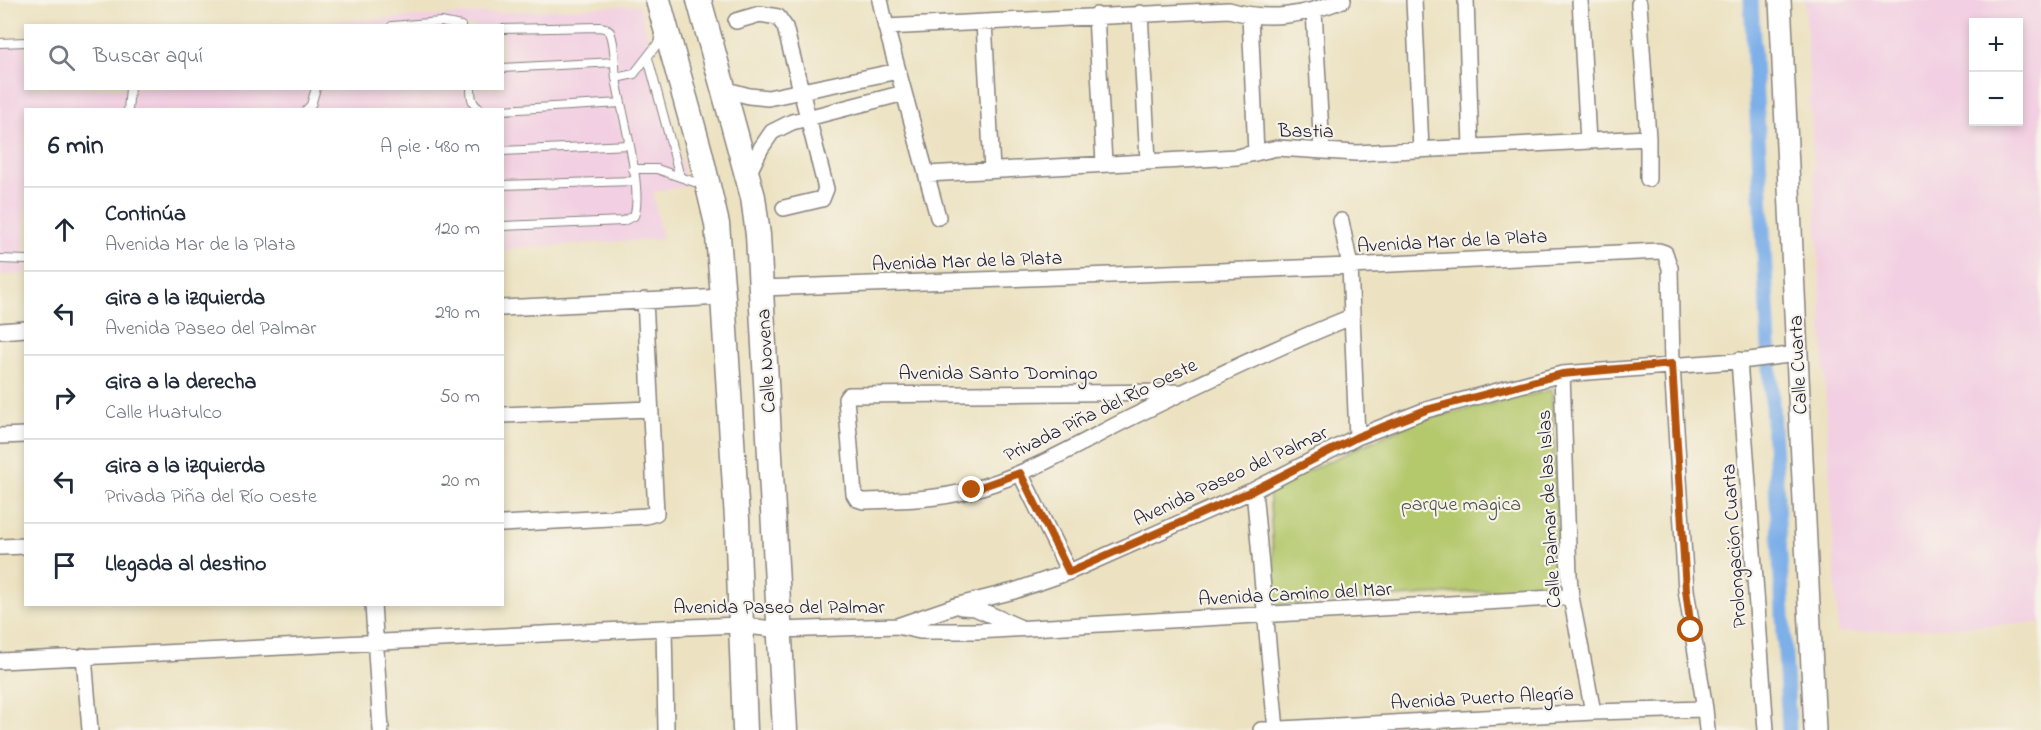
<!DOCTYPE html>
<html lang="es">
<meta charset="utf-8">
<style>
:root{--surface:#fff;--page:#f6f6f7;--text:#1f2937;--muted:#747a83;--line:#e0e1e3}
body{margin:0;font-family:"Indie Flower",sans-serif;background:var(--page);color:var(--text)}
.controls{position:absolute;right:18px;top:18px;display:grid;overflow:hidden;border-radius:0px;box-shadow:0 3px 9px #0003}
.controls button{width:54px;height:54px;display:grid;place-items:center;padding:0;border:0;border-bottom:2px solid var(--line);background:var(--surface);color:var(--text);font:30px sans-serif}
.stop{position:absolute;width:18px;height:18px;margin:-14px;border:4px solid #b45309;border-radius:50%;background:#fff}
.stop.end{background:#b45309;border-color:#fff;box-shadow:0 2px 6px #0008}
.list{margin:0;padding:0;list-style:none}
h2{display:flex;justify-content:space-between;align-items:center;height:78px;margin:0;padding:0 24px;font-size:26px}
h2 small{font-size:20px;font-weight:400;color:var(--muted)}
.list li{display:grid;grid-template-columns:39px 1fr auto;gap:18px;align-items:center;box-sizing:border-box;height:84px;padding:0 24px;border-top:2px solid var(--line)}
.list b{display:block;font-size:22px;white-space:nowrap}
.list p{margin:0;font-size:20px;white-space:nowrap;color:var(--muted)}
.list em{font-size:20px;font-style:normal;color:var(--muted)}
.icon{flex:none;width:33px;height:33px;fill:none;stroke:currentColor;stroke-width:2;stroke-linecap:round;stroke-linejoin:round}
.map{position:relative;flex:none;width:2041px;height:730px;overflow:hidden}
.search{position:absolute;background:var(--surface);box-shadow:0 3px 9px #0003;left:24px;top:24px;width:480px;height:66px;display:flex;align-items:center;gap:15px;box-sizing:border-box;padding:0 21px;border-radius:0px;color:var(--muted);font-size:22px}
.panel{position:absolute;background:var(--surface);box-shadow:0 3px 9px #0003;left:24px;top:108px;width:480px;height:498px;border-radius:0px}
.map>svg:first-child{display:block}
.built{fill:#f2cfe2;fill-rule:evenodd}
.green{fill:#b4c86c;stroke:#6b7554;stroke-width:1.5}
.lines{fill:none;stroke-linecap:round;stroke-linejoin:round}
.canal{stroke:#7dafe9;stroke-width:15}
.lane-casing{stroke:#87827e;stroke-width:10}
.street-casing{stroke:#87827e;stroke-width:18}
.secondary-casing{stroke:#87827e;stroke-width:24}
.primary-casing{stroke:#87827e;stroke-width:27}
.lane{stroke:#fff;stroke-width:8}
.street{stroke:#fff;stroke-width:15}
.secondary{stroke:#fff;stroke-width:21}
.primary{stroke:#fff;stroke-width:24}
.route{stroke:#b45309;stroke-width:8}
.labels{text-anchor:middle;stroke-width:4.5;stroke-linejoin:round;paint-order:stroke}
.street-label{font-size:20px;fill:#22223b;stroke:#f7f3e8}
.park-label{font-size:20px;fill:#4e544a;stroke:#f7f3e8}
</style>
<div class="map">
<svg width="2041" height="730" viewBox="0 0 2041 730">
<rect width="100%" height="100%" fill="#f7f3e8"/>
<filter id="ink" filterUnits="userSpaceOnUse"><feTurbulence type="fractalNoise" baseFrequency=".0167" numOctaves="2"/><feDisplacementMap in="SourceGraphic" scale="12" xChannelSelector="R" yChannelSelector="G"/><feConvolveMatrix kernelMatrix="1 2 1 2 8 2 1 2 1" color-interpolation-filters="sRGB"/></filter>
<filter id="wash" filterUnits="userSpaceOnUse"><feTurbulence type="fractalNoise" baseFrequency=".008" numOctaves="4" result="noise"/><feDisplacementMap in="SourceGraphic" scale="24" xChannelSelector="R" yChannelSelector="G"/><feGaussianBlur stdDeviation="1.35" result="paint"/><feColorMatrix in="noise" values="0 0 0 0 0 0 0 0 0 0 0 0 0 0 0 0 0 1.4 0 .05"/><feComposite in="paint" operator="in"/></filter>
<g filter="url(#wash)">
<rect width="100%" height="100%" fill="#ece2c1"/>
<path class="built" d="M1805,0H2041V623L1838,633ZM1974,22H2018V122H1974Z
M639,5L688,186L653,192L662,239L503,249L502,110H26L25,274L0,275V39L25,38L26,88H502V26L258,25Z"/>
<path class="green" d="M1552,390L1560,581L1535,588L1276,605L1269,489L1416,421Z"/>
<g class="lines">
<path class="canal" d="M1751,0L1789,730"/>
</g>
</g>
<g filter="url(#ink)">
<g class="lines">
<defs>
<path id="lane" d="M392,26L441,22L461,26
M502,29L599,27L605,28L610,32C616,46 614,63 616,78C621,110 644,190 634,216L623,221L502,226
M0,43L26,42
M648,58L680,177
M502,68L615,62
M616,78L634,74L662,38
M471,88C471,99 472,105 482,110
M128,110L130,88
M306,110L311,105L316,88
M502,110L621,103
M502,151L629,145
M633,169H657L703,185
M502,185L634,181
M0,259L26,260"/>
<path id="street" d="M880,0L886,27
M1414,0L1421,149
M1466,0L1471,147
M1580,0L1588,141
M1639,4L1648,138V179
M1314,11L1322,151
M1140,13L1148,161
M1096,15L1104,163
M1250,16L1256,153
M736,21L760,14L778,17L785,27L826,189L822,199L784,208
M984,22L992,170
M723,89L749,96L768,98L898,71
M927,174L1237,157L1277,148L1356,153L1648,138
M747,176L761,148L772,132L792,122L904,93
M938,217L886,27L1229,10C1269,22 1305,15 1343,0
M1341,221L1350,266L1357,437
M762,288L1350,266L1659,251L1665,253L1670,268L1672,365L1686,590L1705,709L1707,730
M502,308L723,297
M0,331L26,329
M1739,360L1766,730
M1562,374L1569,575L1571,597L1593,712
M1183,392L849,395L846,399L854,494L857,499L863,501C900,500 936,500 971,490C1025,476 1075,446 1124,421C1199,384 1274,348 1351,317
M502,415L650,409
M0,436L26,435
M1020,473L1069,572
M1254,490L1276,730
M502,524L646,516L656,513L645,300
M0,547L26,546
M373,604L381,730
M961,607L975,608L1019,627
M897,626L920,631H977L1571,597
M664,628L666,730
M84,656L90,730
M0,661L664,628L740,625L780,630L897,626L955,606L1014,591L1069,572L1254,490L1357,437L1426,410L1562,374L1749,360L1797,354
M1261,730L1593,712L1705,709"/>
<path id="secondary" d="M1780,0L1815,730"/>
<path id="primary" d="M658,0L700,152L717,224L723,297L737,519L745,730
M699,0L753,197L758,235L785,730"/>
</defs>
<use href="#lane" class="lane-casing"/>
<use href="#street" class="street-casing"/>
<use href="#secondary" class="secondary-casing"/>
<use href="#primary" class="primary-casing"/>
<use href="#lane" class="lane"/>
<use href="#street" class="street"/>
<use href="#secondary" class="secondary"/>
<use href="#primary" class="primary"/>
</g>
</g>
<g class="lines" filter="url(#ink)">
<path class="route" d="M972,490L1020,473L1069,572L1254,490L1357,437L1426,410L1562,374L1672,364L1686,590L1691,630"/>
</g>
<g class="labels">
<g class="street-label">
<text transform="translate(1306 130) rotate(1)" y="7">Bastia</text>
<text transform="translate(1452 240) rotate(-3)" y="7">Avenida Mar de la Plata</text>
<text transform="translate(967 260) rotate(-2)" y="7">Avenida Mar de la Plata</text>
<text transform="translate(765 361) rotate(-93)" y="7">Calle Novena</text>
<text transform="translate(1797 365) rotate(-93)" y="7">Calle Cuarta</text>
<text x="998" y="379">Avenida Santo Domingo</text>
<text transform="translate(1100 409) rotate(-26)" y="7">Privada Piña del Río Oeste</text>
<text transform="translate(1230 475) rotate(-25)" y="7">Avenida Paseo del Palmar</text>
<text transform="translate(1548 509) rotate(-93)" y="7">Calle Palmar de las Islas</text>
<text transform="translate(1733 546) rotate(-94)" y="7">Prolongación Cuarta</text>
<text transform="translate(1295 593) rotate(-3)" y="7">Avenida Camino del Mar</text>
<text x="779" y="613">Avenida Paseo del Palmar</text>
<text transform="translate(1482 697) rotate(-3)" y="7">Avenida Puerto Alegría</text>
</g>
<g class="park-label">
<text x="1461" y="510">parque magica</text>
</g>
</g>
</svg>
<div class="controls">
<button>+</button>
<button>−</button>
</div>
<div class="stop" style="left:1691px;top:630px"></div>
<div class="stop end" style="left:972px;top:490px"></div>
<div class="search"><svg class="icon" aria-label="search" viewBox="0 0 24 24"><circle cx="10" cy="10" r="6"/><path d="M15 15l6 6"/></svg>Buscar aquí</div>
<section class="panel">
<h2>6 min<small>A pie · 480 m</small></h2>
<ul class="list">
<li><svg class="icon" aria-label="ahead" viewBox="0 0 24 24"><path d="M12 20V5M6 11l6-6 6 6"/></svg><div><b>Continúa</b><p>Avenida Mar de la Plata</p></div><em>120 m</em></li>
<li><svg class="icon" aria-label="left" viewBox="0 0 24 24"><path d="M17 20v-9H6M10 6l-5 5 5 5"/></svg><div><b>Gira a la izquierda</b><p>Avenida Paseo del Palmar</p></div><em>290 m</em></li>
<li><svg class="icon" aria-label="right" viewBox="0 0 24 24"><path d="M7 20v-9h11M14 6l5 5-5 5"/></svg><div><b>Gira a la derecha</b><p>Calle Huatulco</p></div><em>50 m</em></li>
<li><svg class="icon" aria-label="left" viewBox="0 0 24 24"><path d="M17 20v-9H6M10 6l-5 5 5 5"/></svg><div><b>Gira a la izquierda</b><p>Privada Piña del Río Oeste</p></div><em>20 m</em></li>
<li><svg class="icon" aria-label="arrive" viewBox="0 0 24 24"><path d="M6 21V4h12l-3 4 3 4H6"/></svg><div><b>Llegada al destino</b></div></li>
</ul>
</section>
</div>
